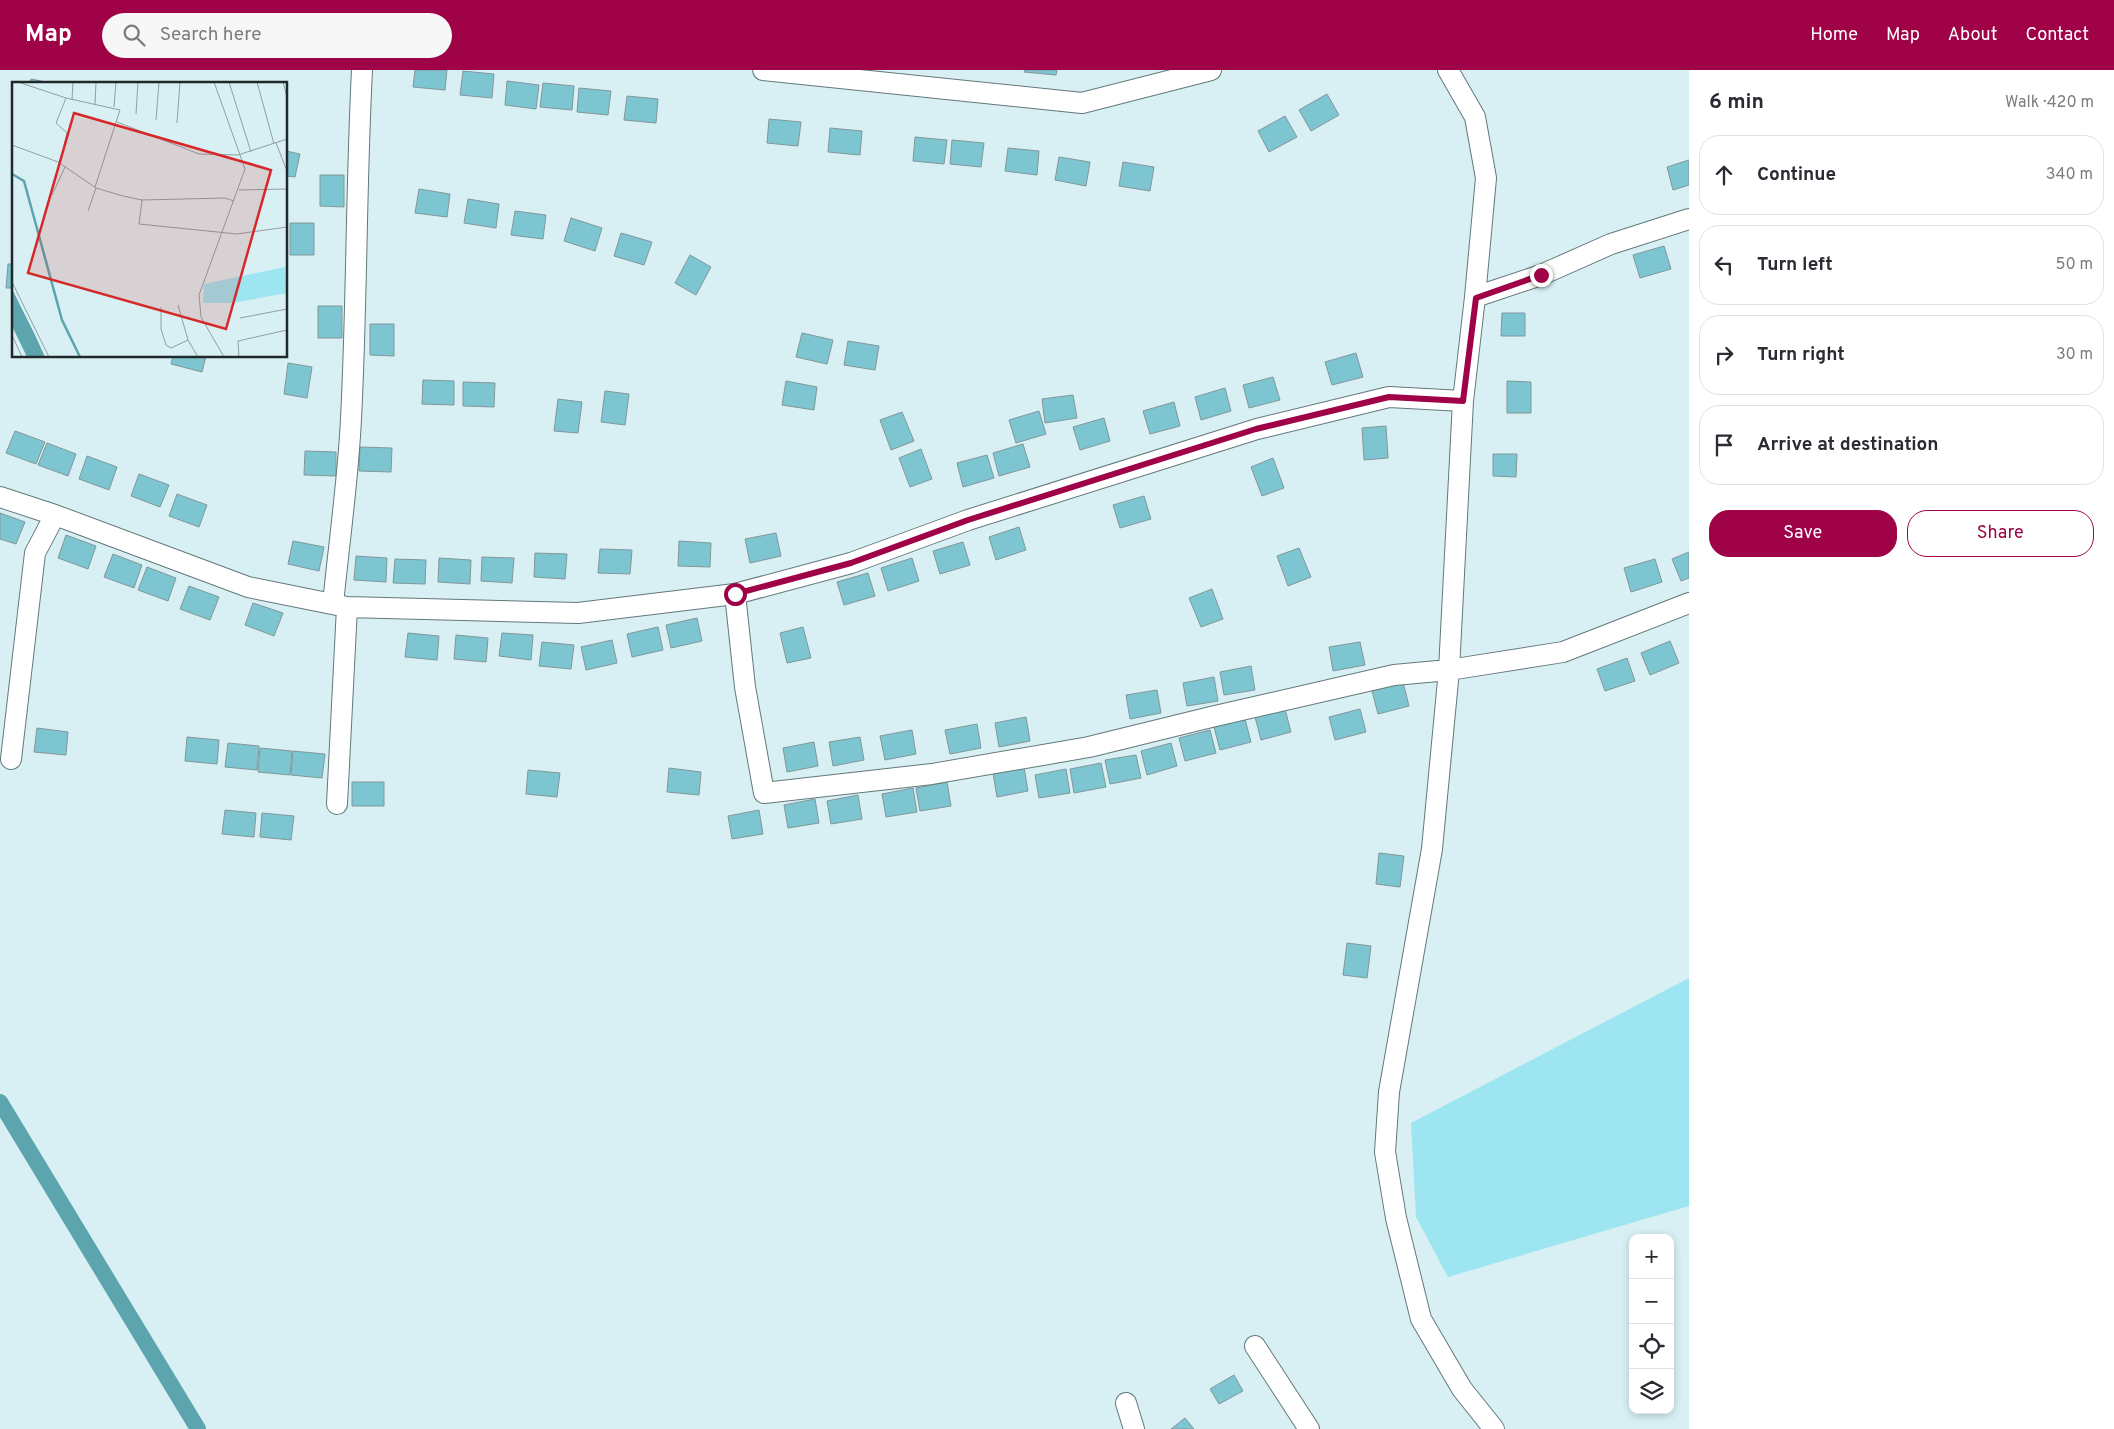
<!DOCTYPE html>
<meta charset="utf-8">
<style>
:root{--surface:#fff;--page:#f7f7f7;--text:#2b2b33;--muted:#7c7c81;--line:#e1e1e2;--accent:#9f0247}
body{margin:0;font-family:Overpass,sans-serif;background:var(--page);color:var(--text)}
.controls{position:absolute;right:15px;bottom:15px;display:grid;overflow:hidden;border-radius:10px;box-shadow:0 2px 8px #0003}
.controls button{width:45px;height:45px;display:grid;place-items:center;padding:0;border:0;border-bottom:1px solid var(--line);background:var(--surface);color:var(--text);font:25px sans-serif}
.stop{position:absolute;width:15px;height:15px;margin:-11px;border:4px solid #9f0247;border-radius:50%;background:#fff}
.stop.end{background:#9f0247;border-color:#fff;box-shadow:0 1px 5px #0008}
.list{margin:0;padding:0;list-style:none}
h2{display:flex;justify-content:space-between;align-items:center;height:65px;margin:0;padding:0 20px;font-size:21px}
h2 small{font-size:16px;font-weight:400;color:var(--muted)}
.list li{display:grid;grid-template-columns:32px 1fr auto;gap:15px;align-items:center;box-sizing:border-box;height:80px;margin:0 10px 10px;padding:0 10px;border:1px solid var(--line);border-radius:20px}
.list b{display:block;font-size:19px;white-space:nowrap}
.list em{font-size:16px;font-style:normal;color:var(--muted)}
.actions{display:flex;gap:10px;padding:15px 20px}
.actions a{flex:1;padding:11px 0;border:1px solid var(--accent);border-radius:20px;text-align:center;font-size:18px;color:var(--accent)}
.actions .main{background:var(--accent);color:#fff}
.icon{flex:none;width:28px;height:28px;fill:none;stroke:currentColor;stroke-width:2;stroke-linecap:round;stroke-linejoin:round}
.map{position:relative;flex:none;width:1689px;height:1359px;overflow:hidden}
header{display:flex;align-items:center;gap:30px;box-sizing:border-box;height:70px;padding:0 25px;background:var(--accent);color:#fff}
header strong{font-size:24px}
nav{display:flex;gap:28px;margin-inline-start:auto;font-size:18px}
.search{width:350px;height:45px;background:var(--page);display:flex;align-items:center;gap:12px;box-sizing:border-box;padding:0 18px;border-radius:28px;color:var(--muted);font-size:19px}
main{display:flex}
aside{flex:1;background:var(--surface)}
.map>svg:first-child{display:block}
.green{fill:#9de5f0}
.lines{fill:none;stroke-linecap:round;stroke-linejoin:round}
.canal{stroke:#5ca5af;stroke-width:16}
.building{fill:#7dc6d1;stroke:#81979a}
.minor-casing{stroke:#63787b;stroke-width:22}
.minor{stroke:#fff;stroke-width:20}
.route{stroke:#9f0247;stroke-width:6}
.inset-river{fill:none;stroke:#5ca5af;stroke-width:2.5}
.inset-road{fill:none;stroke:#8ea0a3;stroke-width:1}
.view{fill:#d62828;fill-opacity:0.15;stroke:#d62828;stroke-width:2.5}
.inset-edge{fill:none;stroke:#20292a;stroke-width:2.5}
</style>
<header>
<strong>Map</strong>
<div class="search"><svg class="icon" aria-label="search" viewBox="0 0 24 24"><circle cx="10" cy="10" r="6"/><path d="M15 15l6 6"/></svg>Search here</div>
<nav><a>Home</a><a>Map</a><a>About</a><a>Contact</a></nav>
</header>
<main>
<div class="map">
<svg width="1689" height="1359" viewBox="0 0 1689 1359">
<rect width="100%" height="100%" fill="#d8eff3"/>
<path class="green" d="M1689,908V1136L1448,1207L1416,1147L1411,1053Z"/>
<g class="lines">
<path class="canal" d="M0,1032L198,1359"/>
</g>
<path class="building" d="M415,0H447L445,20L413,17Z
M1025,0H1057L1056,5L1024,2Z
M463,1L494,4L492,28L460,25Z
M31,9L56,14H30Z
M507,11L539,15L536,39L505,35Z
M543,13L574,16L572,40L540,37Z
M579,18L611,21L608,45L577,42Z
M1327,24L1339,45L1311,61L1299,40Z
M627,26L658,29L656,53L624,50Z
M1285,46L1297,67L1269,82L1258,61Z
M769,49L801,52L798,76L767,73Z
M830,58L862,61L860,85L828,82Z
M915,67L947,70L944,94L913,91Z
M952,70L984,73L981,97L950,94Z
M1008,78L1039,81L1037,105L1005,101Z
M286,81L300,84L295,107L286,106Z
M1059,87L1090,92L1086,116L1055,110Z
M1689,90V115L1673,120L1667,97Z
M1123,92L1154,97L1150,121L1119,116Z
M320,105H344V137L320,136Z
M419,119L450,124L447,147L415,143Z
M468,129L499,134L496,158L464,153Z
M515,141L546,145L543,169L511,165Z
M571,148L602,158L595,181L564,171Z
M290,153H314V185H290Z
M621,163L652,172L644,195L614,186Z
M1664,176L1671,199L1640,208L1633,185Z
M690,185L711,197L696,225L675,213Z
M8,194H14V218H6Z
M318,236H342V268H318Z
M1502,243H1525V266H1501Z
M370,254H394V286L370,285Z
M802,263L833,270L827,294L796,287Z
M848,271L879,276L875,300L844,295Z
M1356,283L1363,307L1332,315L1325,292Z
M173,286H206L202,302L171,294Z
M288,293L312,297L307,328L284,324Z
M1273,307L1280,330L1249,338L1243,315Z
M423,310L454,311V335L422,334Z
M786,311L817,317L814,340L782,335Z
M1507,311L1531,312V343H1507Z
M463,312L495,313L494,337L463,336Z
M1225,318L1231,341L1201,350L1195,327Z
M605,321L629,324L625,355L601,352Z
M1073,325L1077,348L1045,353L1042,329Z
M558,329L582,332L578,363L554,361Z
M1174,332L1180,356L1150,364L1143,341Z
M1039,341L1046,364L1016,373L1009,350Z
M902,342L914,371L891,380L880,350Z
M1104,348L1110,371L1080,380L1073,357Z
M1386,356L1388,388L1364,390L1362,358Z
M15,361L45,372L36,394L6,383Z
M47,373L76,384L68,406L38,395Z
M1023,374L1030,397L999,406L993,383Z
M360,377L392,378L391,402L359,401Z
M921,379L932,409L910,417L899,388Z
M305,381L336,382V406L304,405Z
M1493,384H1517L1516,407L1493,406Z
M987,385L994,408L963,417L957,393Z
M87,386L117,397L109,420L79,409Z
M1273,388L1284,418L1262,426L1251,397Z
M139,404L169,415L160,437L131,426Z
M177,424L207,435L199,457L169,446Z
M1144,426L1151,449L1120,458L1113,435Z
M0,443L25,452L16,474L0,469Z
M1019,457L1026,480L996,490L989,467Z
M776,463L781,486L750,493L745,469Z
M66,465L96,476L88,499L58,488Z
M293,471L324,477L319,501L288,494Z
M679,471L711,473L710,497L678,496Z
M963,472L970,495L940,504L933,481Z
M1299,478L1311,507L1288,516L1277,486Z
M600,479L632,480L630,504L598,503Z
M1689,482V508L1681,511L1672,489Z
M535,483L567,484L565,509L534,507Z
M113,484L142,495L134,518L104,507Z
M356,486L387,488L386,512L354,510Z
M482,487L514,488L512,513L481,511Z
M439,488L471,490L470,514L438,512Z
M912,488L919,511L888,521L881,498Z
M395,489L426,490L425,514L393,513Z
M1655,489L1662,512L1631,522L1624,498Z
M147,497L176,508L168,531L138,520Z
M868,503L875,526L844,535L837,512Z
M189,516L219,527L210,550L180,539Z
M1212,519L1223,549L1201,557L1189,528Z
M253,533L283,543L274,566L245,555Z
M697,548L702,571L671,578L666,555Z
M658,557L663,580L632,587L627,564Z
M803,557L811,588L787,593L780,563Z
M408,563L439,566L437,590L405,587Z
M502,563L533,565L531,590L499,586Z
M456,565L488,568L486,592L454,589Z
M612,570L617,593L586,600L581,577Z
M1670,571L1679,593L1650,605L1641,583Z
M542,572L574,575L571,599L539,596Z
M1360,572L1365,595L1333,601L1329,577Z
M1627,588L1635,611L1605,621L1597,599Z
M1251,596L1255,620L1224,625L1220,602Z
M1214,607L1218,631L1187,636L1183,613Z
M1403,612L1409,636L1378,644L1372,621Z
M1157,620L1161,643L1130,649L1126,625Z
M1285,639L1291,662L1261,670L1255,647Z
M1360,639L1366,662L1335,670L1329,647Z
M1026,647L1030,671L999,677L995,653Z
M1245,649L1251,672L1220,680L1214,657Z
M977,654L981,678L950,684L945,660Z
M37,658L68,662L66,685L34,682Z
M912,660L916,684L885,690L880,666Z
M1210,660L1216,683L1185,691L1179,668Z
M187,667L219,670L217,694L185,691Z
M860,667L864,690L833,696L829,672Z
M814,672L818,696L787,702L783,678Z
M228,673L259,676L257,700L225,697Z
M1171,673L1177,696L1147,705L1141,681Z
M260,678L292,681L290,705L258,702Z
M293,681L325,684L322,708L291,705Z
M1136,685L1141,708L1110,714L1105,690Z
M1101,693L1106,717L1074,723L1070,699Z
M1024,697L1028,721L997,727L993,703Z
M669,698L701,702L699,725L667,722Z
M1066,699L1070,723L1039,728L1035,705Z
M528,700L560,703L557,727L526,724Z
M352,712H384V736H352Z
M947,712L951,736L920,741L916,718Z
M913,718L917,742L886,747L882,724Z
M858,725L862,749L831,754L827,731Z
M815,729L819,753L788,758L784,735Z
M225,740L256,743L254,767L222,764Z
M759,740L763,764L732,769L728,746Z
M262,743L294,746L291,770L260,767Z
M1379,783L1404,786L1400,817L1376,814Z
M1347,873L1371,876L1367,908L1343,905Z
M1234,1305L1243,1321L1219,1334L1210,1319Z
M1185,1348L1194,1359H1171Z"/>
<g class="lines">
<defs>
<path id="minor" d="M763,0L1082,33L1211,0
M1448,0L1475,47L1486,108L1475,227L1463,331L1449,600L1432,779L1389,1022L1385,1082L1396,1148L1421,1249L1462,1319L1494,1359
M1475,227L1541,205L1611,174L1689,149
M0,427L55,445L248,517L347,537L578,543L735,524L851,493L968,450L1257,359L1389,327L1463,331
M735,524L745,617L764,723L932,704L1089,677L1211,647L1394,605L1449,600L1563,582L1689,533
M333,534C339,473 348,411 351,349C357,233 356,116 362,0
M11,689L35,483L55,445
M337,734L347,537
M1255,1276L1309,1359
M1126,1333L1134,1359"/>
</defs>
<use href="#minor" class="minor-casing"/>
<use href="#minor" class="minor"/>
</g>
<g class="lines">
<path class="route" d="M735,524L851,493L968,450L1256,359L1389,327L1463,331L1476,228L1541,205"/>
</g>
<g transform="translate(12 12)">
<rect width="275" height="275" fill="#d8eff3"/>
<path d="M273,185L275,211L221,221H191L192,202Z" fill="#9de5f0"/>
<path d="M0,207L23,253L33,275H15L0,244Z" fill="#5ca5af"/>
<path class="inset-river" d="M0,92L12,99L50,238L68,275"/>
<path class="inset-road" d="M6,0L54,16L108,28L83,105M202,0L233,87L187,213L189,235L212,275M217,0L239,70M245,0L262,62M271,0L275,15M60,18L61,0M83,22L84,0M102,25L104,0M124,32L126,0M144,38L147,0M105,40L187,72L226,73L275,57M165,41L168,0M264,61L275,89M0,63L46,80L84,106L111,114L130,118L213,116L222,119M48,81L55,51L44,41L54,16M227,108L275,107M40,113L53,85M130,118L127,142L225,152L275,145M76,129L84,106M0,200L37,275M166,223L176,258L186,275M149,225V247L154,263L159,266L176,258M228,236L275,227M0,253L10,275M227,275L226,259L275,248"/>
<path class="view" d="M62,31L259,88L214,247L16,191Z"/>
<rect width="275" height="275" class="inset-edge"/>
</g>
</svg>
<div class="controls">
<button>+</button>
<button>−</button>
<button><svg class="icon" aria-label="locate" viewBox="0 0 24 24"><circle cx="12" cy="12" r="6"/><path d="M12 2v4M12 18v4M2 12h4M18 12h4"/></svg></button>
<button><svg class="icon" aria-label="layers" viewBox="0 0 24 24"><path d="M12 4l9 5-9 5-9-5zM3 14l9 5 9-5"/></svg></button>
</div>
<div class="stop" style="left:735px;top:524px"></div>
<div class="stop end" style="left:1541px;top:205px"></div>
</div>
<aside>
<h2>6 min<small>Walk · 420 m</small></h2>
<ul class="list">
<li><svg class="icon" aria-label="ahead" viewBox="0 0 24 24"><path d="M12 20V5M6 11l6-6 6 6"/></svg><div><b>Continue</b></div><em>340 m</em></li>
<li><svg class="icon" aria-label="left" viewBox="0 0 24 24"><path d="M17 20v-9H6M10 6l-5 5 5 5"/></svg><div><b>Turn left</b></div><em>50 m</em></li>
<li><svg class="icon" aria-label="right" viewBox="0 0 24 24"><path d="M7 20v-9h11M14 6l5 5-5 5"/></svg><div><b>Turn right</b></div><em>30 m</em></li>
<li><svg class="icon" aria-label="arrive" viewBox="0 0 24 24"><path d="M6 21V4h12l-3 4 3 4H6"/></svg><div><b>Arrive at destination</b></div></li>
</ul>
<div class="actions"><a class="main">Save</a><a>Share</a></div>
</aside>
</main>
